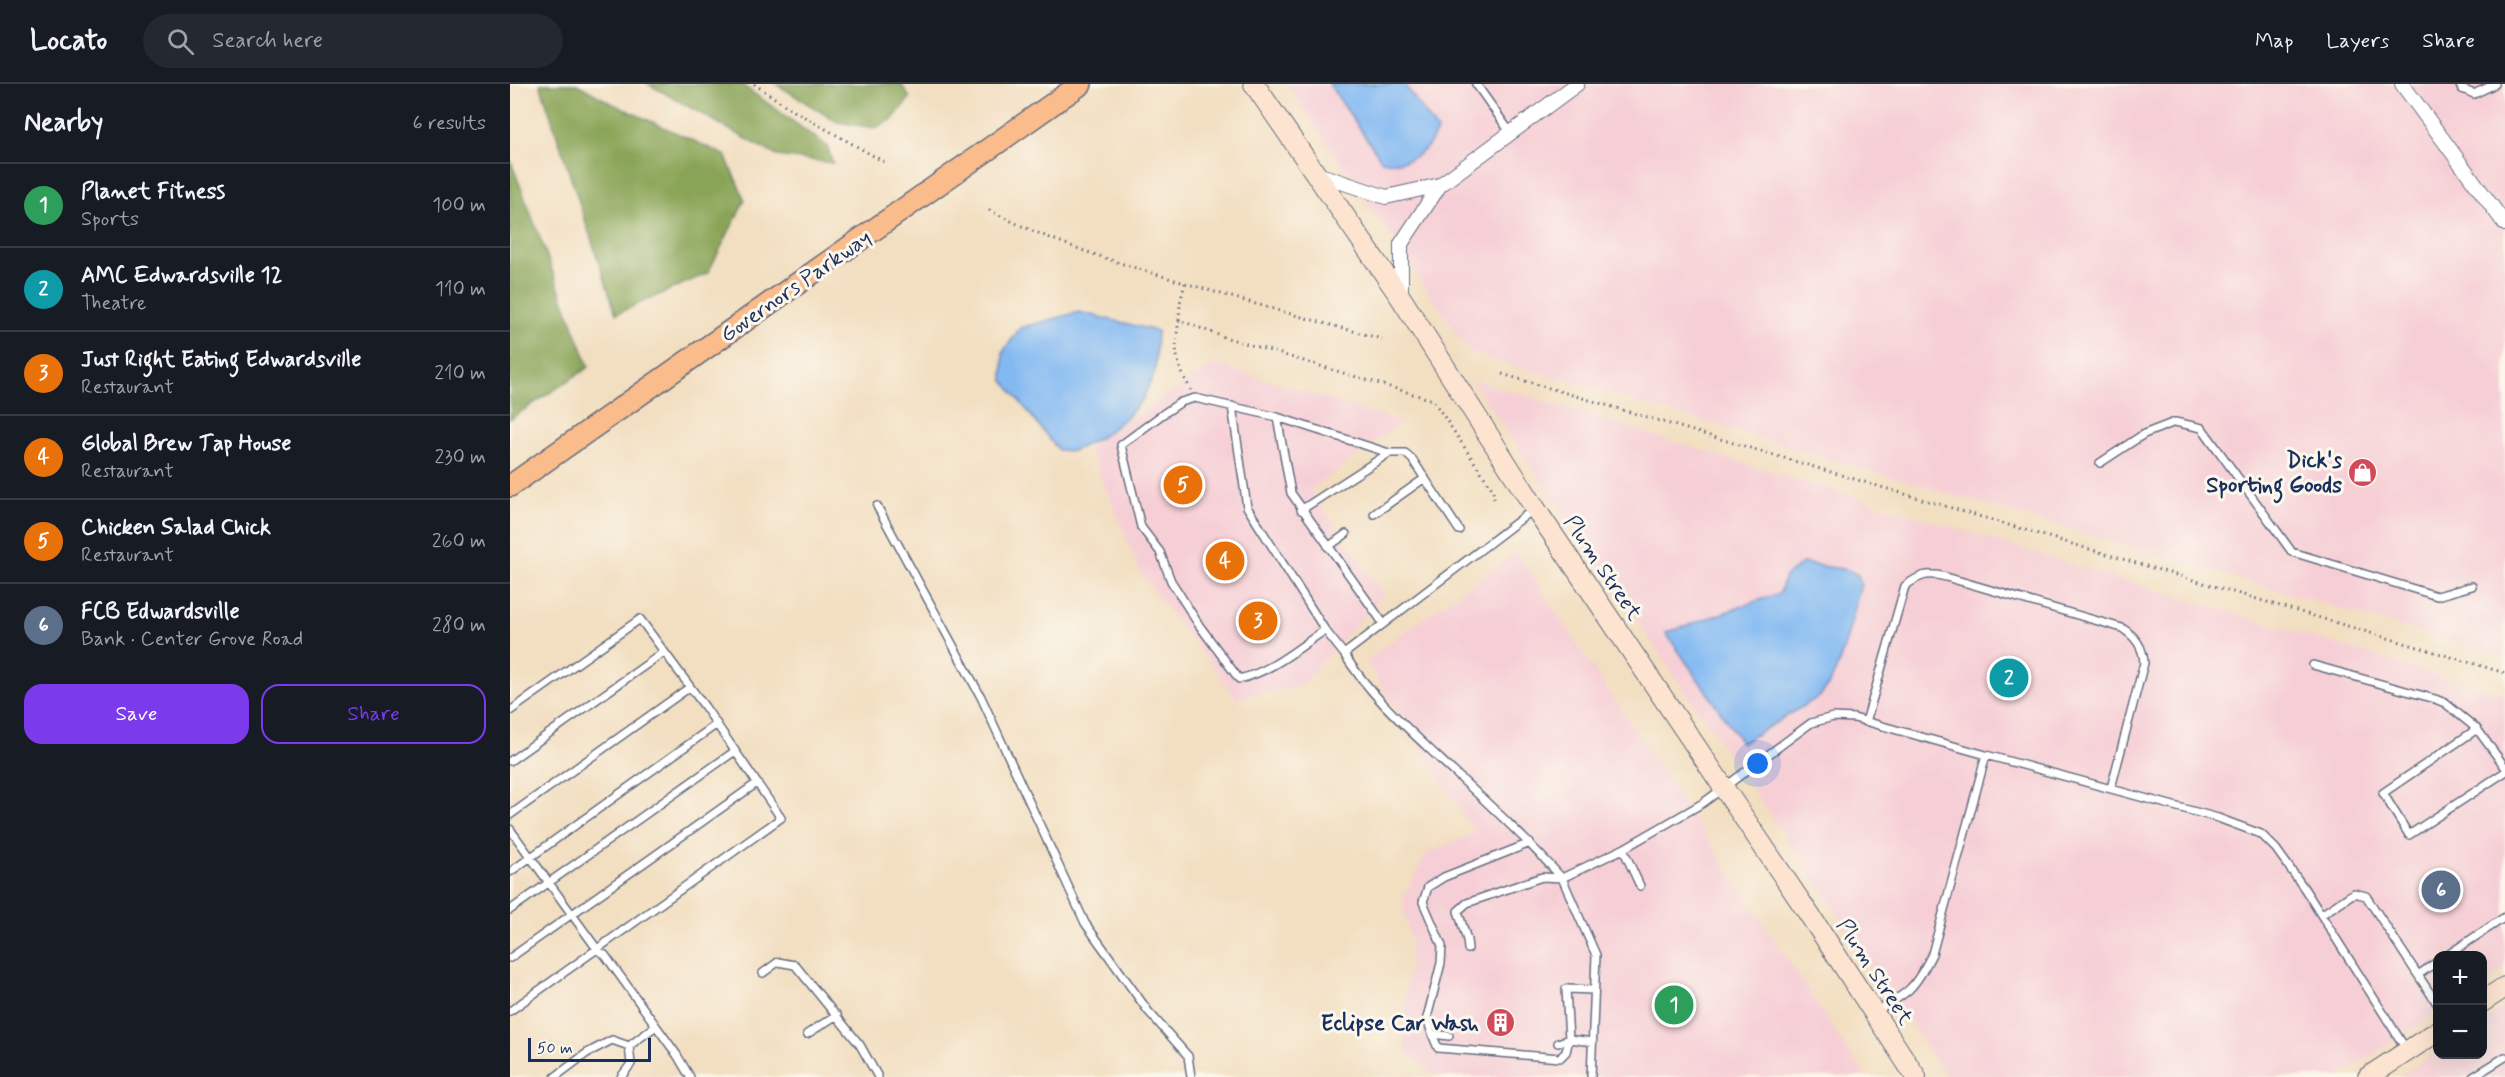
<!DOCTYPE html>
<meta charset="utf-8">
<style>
:root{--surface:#171b24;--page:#242831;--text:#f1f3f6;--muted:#9ea1a6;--line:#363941;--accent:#7c3aed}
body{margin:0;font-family:Mynerve,sans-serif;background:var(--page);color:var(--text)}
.controls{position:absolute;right:18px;bottom:18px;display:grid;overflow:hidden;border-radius:12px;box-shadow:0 6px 24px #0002}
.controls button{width:54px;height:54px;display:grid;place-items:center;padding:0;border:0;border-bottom:2px solid var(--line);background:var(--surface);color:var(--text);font:30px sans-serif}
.scale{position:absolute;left:18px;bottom:15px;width:123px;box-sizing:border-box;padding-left:6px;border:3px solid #1b2f5e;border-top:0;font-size:16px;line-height:21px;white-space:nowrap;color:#1b2f5e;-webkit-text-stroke:4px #fbf7ec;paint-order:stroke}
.you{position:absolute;left:1248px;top:680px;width:21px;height:21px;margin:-15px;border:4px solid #fff;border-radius:50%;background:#1a73e8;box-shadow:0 0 0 9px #1a73e833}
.badge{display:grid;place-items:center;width:39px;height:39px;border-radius:50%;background:var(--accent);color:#fff;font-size:20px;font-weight:700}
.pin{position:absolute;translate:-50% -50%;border:3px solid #fff;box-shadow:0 2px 6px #0006}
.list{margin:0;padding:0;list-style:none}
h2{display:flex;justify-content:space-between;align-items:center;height:78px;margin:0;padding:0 24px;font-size:26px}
h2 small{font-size:20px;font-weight:400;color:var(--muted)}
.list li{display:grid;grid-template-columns:39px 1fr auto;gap:18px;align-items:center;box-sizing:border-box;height:84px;padding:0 24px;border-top:2px solid var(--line)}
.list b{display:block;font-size:22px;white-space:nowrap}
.list p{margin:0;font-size:20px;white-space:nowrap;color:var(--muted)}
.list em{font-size:20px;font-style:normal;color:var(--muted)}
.actions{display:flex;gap:12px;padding:18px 24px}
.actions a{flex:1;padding:14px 0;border:2px solid var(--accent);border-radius:18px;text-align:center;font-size:21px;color:var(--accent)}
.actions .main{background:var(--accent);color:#fff}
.icon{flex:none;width:33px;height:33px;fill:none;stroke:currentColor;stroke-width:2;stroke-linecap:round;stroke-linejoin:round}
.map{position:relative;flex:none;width:1995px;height:993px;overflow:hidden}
header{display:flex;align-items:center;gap:36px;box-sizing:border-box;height:84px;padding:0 30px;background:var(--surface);border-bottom:2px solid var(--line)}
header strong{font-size:28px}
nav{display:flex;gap:33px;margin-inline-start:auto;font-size:21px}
.search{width:420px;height:54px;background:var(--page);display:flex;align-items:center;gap:15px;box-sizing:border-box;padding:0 21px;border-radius:33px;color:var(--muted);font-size:22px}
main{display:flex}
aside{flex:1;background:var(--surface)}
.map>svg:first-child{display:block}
.built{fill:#f6cfd6}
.forest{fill:#89a456;stroke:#526a5a;stroke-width:1.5}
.water{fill:#83b9f2;stroke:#4f74a8;stroke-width:1.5}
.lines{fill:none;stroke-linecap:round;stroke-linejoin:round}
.lane-casing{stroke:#666c80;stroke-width:10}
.street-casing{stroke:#666c80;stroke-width:16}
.secondary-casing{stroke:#666c80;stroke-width:22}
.primary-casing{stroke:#666c80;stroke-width:24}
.path{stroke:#666c80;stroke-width:3;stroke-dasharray:1.5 4.5;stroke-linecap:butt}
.lane{stroke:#fff;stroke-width:7}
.street{stroke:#fff;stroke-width:14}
.secondary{stroke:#fde4d0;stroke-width:20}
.primary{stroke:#f9bc8a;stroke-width:21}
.labels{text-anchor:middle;stroke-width:6;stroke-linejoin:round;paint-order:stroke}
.street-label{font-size:22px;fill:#1b2f5e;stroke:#fbf7ec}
.poi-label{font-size:22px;font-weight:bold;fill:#1b2f5e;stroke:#fbf7ec;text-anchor:end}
</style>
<header>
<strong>Locato</strong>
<div class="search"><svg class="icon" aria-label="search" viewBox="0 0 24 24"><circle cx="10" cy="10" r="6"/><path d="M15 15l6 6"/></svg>Search here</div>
<nav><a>Map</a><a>Layers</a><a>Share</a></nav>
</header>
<main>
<aside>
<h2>Nearby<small>6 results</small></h2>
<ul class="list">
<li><span class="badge" style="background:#2e9e5b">1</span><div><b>Planet Fitness</b><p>Sports</p></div><em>100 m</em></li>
<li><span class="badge" style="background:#0f9aa8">2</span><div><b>AMC Edwardsville 12</b><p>Theatre</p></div><em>110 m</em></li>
<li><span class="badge" style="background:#e8710a">3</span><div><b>Just Right Eating Edwardsville</b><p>Restaurant</p></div><em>210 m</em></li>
<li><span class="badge" style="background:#e8710a">4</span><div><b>Global Brew Tap House</b><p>Restaurant</p></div><em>230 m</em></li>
<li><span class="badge" style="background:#e8710a">5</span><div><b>Chicken Salad Chick</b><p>Restaurant</p></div><em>260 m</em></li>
<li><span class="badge" style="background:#5c6f8a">6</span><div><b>FCB Edwardsville</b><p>Bank · Center Grove Road</p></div><em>280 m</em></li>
</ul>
<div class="actions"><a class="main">Save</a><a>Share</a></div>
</aside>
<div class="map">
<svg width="1995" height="993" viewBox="0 0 1995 993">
<rect width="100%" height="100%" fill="#fbf7ec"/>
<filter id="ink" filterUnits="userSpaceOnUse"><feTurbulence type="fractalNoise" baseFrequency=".0167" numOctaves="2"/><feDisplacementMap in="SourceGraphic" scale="12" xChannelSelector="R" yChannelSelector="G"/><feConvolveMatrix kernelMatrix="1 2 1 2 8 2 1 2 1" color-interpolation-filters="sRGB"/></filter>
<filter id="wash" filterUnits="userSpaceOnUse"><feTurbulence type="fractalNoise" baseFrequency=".008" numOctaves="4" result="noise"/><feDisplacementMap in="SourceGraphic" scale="24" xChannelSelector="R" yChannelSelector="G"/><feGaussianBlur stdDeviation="1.35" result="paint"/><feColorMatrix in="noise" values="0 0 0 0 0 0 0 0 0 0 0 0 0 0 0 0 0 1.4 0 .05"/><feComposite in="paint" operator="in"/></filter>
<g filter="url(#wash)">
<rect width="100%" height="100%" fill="#f2dec0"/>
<path class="built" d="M777,0H1995V573L960,269Z
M705,280L892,338L800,407L874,510L791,601L727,615L632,491L578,362Z
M961,295L1612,496L1995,611V884L1973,899L1972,872H1928L1927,929L1828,993H1436L1289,773Z
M1006,468L1356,993H942L923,990L895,967L894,934L901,858L892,815L917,769L965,749L855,577Z
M1995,923V993H1889L1927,967L1928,970H1972L1973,938Z"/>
<path class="forest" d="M30,0H67L101,19L215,71L235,116L198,189L106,230Z
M138,0H231L317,62L323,79L267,72Z
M266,0H391L400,14L382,36L365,44L327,38Z
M0,75L79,283L0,335Z"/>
<path class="water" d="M819,0H894L927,46C918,70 897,82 872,77Z
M569,228L647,247L645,288L632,316L617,333L591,353L563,367L548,366L493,296V268L510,244Z
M1293,479L1338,486L1348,491L1351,500C1342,531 1332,589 1310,612L1232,659L1156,549L1270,509L1275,492Z"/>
</g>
<g filter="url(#ink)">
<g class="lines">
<defs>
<path id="lane" d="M966,0L1000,48
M1949,0L1952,5L1964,10L1985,0
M722,322L737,423L815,546L834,570
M767,333L781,409L873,539
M879,369H895L902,375L949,446
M1590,379L1634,350L1665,338L1692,344L1782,468L1927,512L1962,502
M367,422L471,613L575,839L638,927L678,972L681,993
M1024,425L834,570C860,611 895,642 930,675C972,714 1014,752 1052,794L1113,765L1193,719L1301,639L1323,633L1344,634L1476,671L1422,870C1405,904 1399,909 1366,927
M791,426L879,369L767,333L685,314L671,318L653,330L611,361L631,443L650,468L661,497L689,541L729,595C761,588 788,564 815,546
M864,430L915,394
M818,463L836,450
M1803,581L1925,615L1935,619L1967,645
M0,627L130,535L195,623L271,734L0,927
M1356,638L1395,502C1410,491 1417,488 1436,493L1612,544C1626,553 1633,563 1634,579L1601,704
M1476,671L1708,734L1751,750L1766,765L1794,804L1896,965
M0,677L154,568
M1995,683L1967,645L1873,709L1899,751L1995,688
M0,731L180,603
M0,745L87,865L95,871L167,971L180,993
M1113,765L1130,802
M0,788L207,640
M0,826L225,667
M1811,831L1844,809L1856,812L1908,891
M958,865L957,856L948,827L957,819L1032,793L1052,794L1086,871L1081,993
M1936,872L1995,833
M0,874L247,699
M1928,877L1908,891L1928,921
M253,889L268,878L285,881L350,961L368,993
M297,950L327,931
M922,950L928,964L1050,974L1056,968L1059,955L1083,958
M939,952L922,950L917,934L931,879L932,862L913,818L918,803L934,793L1020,759
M1048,959L1059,955L1056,905L1084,906
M119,962L146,942
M45,993L77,969L102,956L119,962
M111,993L121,980L119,962
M1963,993L1995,973"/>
<path id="street" d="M1892,0L1995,140
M807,90L876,113L930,101L1067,0
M891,214V160L930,101"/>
<path id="secondary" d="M744,0L891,214L1025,424L1313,851L1406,993
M1972,918L1995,903
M1858,993L1928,947"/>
<path id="primary" d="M0,402L571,0"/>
</defs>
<use href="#lane" class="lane-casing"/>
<use href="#street" class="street-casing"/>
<use href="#secondary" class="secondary-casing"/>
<use href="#primary" class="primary-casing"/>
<path class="path" d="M244,0L284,27L376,79
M479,126C540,158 608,179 675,199C740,219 806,237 872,255
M675,199L670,219L669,236L711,252L923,316L983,406L984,415
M669,236C664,268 665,278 681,306
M992,290L1995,589"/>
<use href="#lane" class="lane"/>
<use href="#street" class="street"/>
<use href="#secondary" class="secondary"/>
<use href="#primary" class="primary"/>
</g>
</g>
<defs>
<symbol id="shop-disc" viewBox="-11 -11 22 22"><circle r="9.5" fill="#d1495b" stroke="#fbf7ec"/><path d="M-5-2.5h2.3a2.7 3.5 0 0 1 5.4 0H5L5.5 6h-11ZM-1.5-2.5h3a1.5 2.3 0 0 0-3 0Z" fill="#fff"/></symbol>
<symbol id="building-disc" viewBox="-11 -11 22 22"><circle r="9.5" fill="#d1495b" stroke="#fbf7ec"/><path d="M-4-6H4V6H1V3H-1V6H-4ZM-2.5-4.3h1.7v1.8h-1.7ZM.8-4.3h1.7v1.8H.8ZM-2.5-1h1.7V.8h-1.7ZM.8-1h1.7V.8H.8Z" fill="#fff"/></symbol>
</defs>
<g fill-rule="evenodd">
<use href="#shop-disc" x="1836" y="372" width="33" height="33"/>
<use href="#building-disc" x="974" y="922" width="33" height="33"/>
</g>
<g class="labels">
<g class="street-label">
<text transform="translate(285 201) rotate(-35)" y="8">Governors Parkway</text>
<text transform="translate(1094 483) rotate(56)" y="8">Plum Street</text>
<text transform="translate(1366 887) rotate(57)" y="8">Plum Street</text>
</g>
<g class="poi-label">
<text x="1832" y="383">Dick's<tspan x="1832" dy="25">Sporting Goods</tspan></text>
<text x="969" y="946">Eclipse Car Wash</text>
</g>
</g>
</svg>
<div class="controls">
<button>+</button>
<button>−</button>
</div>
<div class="scale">50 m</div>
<div class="you"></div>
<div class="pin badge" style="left:1164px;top:921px;background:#2e9e5b">1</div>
<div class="pin badge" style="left:1499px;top:594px;background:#0f9aa8">2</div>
<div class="pin badge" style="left:748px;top:537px;background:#e8710a">3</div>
<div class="pin badge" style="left:715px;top:477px;background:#e8710a">4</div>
<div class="pin badge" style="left:673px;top:401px;background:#e8710a">5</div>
<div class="pin badge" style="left:1931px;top:806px;background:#5c6f8a">6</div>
</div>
</main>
